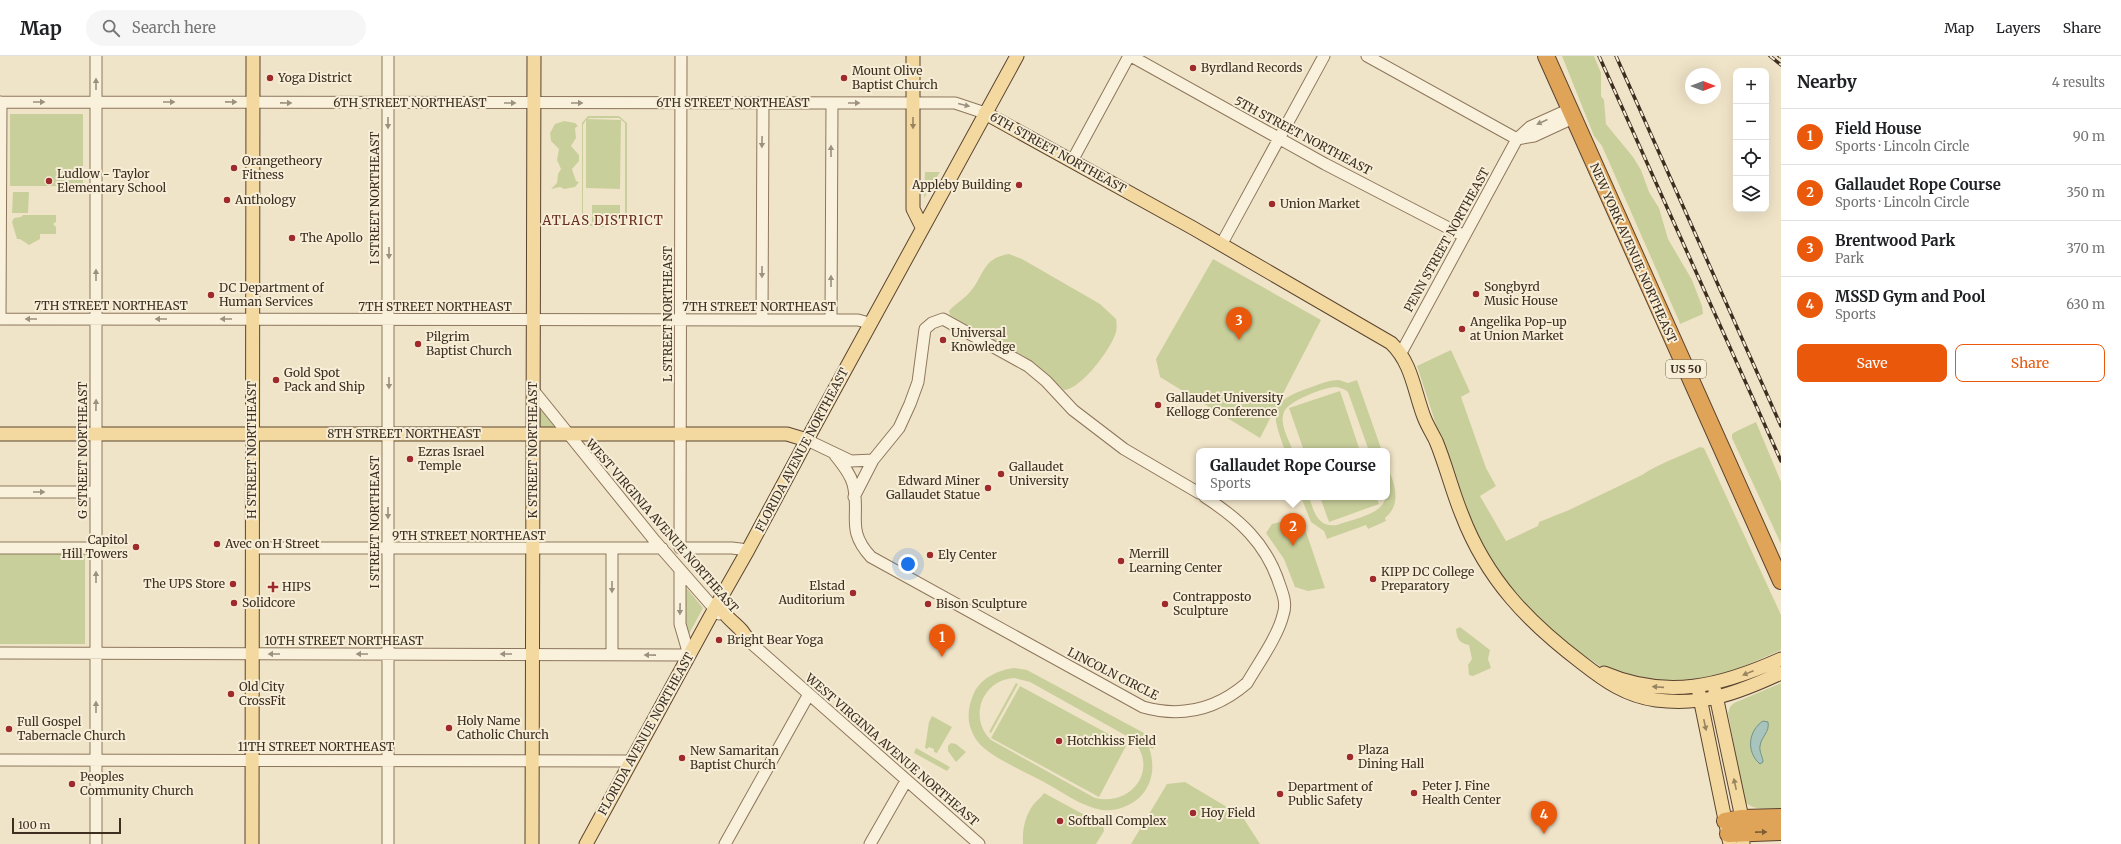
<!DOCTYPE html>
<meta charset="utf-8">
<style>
:root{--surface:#fff;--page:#f6f6f6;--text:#202124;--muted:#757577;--line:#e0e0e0;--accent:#ea580c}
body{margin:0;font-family:Merriweather,serif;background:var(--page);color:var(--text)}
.controls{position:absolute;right:12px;top:12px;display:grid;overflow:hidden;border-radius:8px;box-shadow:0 4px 16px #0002}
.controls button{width:36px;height:36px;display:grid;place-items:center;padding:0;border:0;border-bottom:1px solid var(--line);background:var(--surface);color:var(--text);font:20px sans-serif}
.compass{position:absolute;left:1685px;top:12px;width:36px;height:36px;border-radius:50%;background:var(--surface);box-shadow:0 4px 16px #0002;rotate:90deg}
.scale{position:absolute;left:12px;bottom:10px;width:109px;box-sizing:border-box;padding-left:4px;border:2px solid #3d2e20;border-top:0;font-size:11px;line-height:14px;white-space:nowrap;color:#3d2e20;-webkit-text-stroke:3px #f7eed8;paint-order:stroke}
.you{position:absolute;left:908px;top:508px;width:14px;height:14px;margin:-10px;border:3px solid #fff;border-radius:50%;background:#1a73e8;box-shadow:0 0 0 6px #1a73e833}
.badge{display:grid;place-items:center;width:26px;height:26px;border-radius:50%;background:var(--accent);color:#fff;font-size:13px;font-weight:700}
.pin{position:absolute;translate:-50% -33px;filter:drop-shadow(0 1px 2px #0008)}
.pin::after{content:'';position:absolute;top:21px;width:14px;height:12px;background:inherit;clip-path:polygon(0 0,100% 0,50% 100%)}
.popup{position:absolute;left:1196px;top:392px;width:194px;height:52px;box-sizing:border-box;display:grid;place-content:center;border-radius:8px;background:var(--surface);filter:drop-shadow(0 1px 3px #0005);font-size:13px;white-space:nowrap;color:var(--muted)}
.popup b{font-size:15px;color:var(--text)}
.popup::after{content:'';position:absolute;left:50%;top:100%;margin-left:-8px;border:8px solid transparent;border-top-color:var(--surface)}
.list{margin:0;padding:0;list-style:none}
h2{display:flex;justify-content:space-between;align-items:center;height:52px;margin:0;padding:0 16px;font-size:17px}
h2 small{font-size:13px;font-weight:400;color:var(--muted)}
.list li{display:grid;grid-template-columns:26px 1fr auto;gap:12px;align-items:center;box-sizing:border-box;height:56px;padding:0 16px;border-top:1px solid var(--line)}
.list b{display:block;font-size:15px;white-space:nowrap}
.list p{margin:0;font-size:13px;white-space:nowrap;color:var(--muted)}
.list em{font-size:13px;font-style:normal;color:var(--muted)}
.actions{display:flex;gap:8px;padding:12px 16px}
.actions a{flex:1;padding:9px 0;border:1px solid var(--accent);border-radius:8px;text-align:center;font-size:14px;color:var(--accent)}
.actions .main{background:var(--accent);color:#fff}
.icon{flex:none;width:22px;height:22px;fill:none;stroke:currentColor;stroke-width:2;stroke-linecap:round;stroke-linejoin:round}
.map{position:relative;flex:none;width:1781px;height:788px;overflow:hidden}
header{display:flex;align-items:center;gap:24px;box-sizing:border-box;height:56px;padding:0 20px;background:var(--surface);border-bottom:1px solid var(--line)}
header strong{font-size:19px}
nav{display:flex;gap:22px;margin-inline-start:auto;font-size:14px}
.search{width:280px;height:36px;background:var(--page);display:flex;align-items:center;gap:10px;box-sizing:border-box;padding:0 14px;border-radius:22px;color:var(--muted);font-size:15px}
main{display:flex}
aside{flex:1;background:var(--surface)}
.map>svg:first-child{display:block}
.green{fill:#c9cf9b;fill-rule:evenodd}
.water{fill:#a9c4bc;stroke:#6f938a}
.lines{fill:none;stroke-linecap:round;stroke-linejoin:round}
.minor-casing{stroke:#8d765c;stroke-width:13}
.major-casing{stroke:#5b4430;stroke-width:15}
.highway-casing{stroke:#5b4430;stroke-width:18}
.minor{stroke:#faf1dc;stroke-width:11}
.major{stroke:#f3d9a0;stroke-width:13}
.highway{stroke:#e0a458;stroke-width:16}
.rail-casing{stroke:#3d2e20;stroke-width:3.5}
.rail{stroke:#f7eed8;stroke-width:2;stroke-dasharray:6;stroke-linecap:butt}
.oneway{fill:#9c907e}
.oneway2{fill:#988460}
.oneway3{fill:#7e5d36}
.poi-dot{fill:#9e2a2b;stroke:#f7eed8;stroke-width:1.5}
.labels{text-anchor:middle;stroke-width:4;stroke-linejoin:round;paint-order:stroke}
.shield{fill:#f7eed8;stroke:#756857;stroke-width:1}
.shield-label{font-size:11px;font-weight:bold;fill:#3d2e20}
.poi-label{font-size:12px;fill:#3d2e20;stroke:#f7eed8;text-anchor:start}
.street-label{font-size:12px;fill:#3d2e20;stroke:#f7eed8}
.neighbourhood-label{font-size:13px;letter-spacing:1px;fill:#6b2e1e;stroke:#f7eed8}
</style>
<header>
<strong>Map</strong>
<div class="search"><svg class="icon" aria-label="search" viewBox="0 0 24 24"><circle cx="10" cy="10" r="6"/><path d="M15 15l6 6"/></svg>Search here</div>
<nav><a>Map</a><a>Layers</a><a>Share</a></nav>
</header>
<main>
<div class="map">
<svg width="1781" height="788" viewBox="0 0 1781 788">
<rect width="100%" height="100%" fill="#f0e4c8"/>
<path class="green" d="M1562,0H1594L1601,17V40L1604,44L1606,68L1633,101L1641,114L1649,136L1659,152L1668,183L1692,224L1702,250L1703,258L1680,268L1679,265L1602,90L1594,80Z
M10,58H83V130H10Z
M588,60H619L627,67V162L620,170C610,171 588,174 582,164V67ZM590,62H619L625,67V162L621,168H589L583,162V69L586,64V132L620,133L621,64L587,63Z
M564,65L575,67L578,70L575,72L576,82L571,90L579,99V105L572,113L576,125L579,126L575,131L564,133L560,131L551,133L557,127L558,118L561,113L557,104L559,93L551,85L550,77L555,68Z
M925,116H940L924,142Z
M13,136H29L28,157H12Z
M592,149H620V166H592Z
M23,159H56V166L53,168L56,171V178H40V183L29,189L20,183H17L12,166L14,162L21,161Z
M1009,198L1022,203L1100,248L1116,263C1117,269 1117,274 1115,279C1109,295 1081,333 1064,334L1031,305L950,259L949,255C955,248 964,243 970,236C984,220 982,202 1009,198Z
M1213,203L1321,264L1260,382L1160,321L1156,303Z
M1451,294L1470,336L1461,341L1486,412L1496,430L1480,440L1506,485L1538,470L1539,466L1569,454L1642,419C1658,408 1681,400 1700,391L1704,392L1781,559V594L1742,611L1717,620L1694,624L1663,625L1633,622L1600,610L1554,579L1526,554L1497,517L1465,458L1417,310Z
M1339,324L1348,327L1357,324L1382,395H1369L1348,336C1344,333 1341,332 1336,331C1325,331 1288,345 1284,356C1279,368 1289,384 1293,395H1285C1273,360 1266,347 1306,333C1317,329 1328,324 1339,324Z
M1340,335L1360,395H1304L1289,352Z
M543,354L554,368L553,371H540V356Z
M1756,366L1781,426V488L1732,382V378L1735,376Z
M1387,409C1394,427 1403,447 1385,462L1386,465L1368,473L1366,469L1327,483L1324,475L1311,466L1301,441H1309C1314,456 1318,472 1337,469C1350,464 1385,458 1385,441H1387Z
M1320,441H1376L1379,448L1329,466Z
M1301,461L1325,532L1308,535L1295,531L1284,503L1266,477L1272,468Z
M0,498H85V588H0Z
M685,530L703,552L689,578L685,574Z
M1460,571L1490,594L1488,603L1491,612L1473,620L1469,619L1468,609L1472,603L1469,589C1459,587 1457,583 1456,573Z
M1014,612L1027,614L1157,684L1153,693L1149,691C1154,707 1154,721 1145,735C1136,748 1118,756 1102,754C1082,751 1061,735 1042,725C1025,716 1005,707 989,696C982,691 976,685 973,678C966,665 968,650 974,637C981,622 998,614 1014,612ZM1014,622L1030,626L1132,683C1160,712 1132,751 1095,742L991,684C968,662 982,624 1014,622Z
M1016,627L1018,628L991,677L989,676Z
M1781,627V752C1769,752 1752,756 1744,744L1728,657L1730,651L1734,647Z
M1020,630L1127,688L1099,741L991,682Z
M932,660L952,671L937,697L934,696V693L929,691L927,693L925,692L929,666Z
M951,687L956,688L966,696L956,706L948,695V690Z
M916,692L950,711L947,715L914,697Z
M1185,726L1242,760L1260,788H1131L1167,728Z
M1044,737L1103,769L1104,775L1096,788H1023C1022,774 1025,760 1033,749C1037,744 1041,742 1044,737Z"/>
<path class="water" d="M1763,665L1768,666C1770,676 1761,681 1760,690C1759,696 1763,701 1763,706L1760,708C1746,696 1748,675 1763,665Z"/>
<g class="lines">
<defs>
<path id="minor" d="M681,0L680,492H732L748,494
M1131,0L1325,108L1464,180
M1367,0L1517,83L1534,80L1573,62
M0,46L955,47L985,57
M1072,105L1129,0
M1221,189L1324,0
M0,263L831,264H858L869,267
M0,263L1,46
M762,264L763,47
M831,264L832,47
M1401,297L1517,83L1530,71L1570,53
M533,334L655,485L719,558
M807,384L851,405L873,404
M835,399C842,408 850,417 853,428C861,459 845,473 871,501L1143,651C1182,662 1217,653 1247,627C1258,608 1278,580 1283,559C1287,548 1283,538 1279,527C1266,487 1239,463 1205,441
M0,436H96
M854,441L873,404L899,372L910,348L918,326L925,273L932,267L943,263L1028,310L1046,325L1073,354L1124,393L1199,437
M0,492H96
M252,492H662
M742,579L979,788
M0,597L689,599L680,568V514
M612,599V492
M0,704L631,705
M96,788V0
M388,788V0
M725,788L809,638
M870,788L906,725"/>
<path id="major" d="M913,0V153L922,171
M985,57L1193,172L1391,287C1412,307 1414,335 1424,361C1427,369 1432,377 1436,385C1446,409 1452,435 1462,459C1487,524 1528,566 1582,607C1605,625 1626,640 1656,644C1704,650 1738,637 1781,617
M0,378H787L807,384
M720,545C722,564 742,568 748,585
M1604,617C1667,644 1721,630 1781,603
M1715,635L1742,762L1743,788
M1699,637L1730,788
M252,788L253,0
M532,788L534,0
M586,788L710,561L748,494L815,369L1017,0"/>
<path id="highway" d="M1546,0L1781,525
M1725,765L1742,762L1781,761
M1728,778L1781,776"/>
</defs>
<use href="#minor" class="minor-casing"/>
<use href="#major" class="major-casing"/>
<use href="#highway" class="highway-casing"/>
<use href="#minor" class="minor"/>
<use href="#major" class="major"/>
<use href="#highway" class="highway"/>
<defs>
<path id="rail" d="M1599,0L1781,405
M1616,0L1781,370
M1770,0L1781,9
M1779,0L1781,1"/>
</defs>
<use href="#rail" class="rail-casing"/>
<use href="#rail" class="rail"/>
</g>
<defs><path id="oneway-solid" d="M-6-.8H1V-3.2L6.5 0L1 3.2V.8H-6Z"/></defs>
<g class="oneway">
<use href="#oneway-solid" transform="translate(96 28) rotate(-90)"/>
<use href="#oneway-solid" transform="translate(39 46)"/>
<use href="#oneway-solid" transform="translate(169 46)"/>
<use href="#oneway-solid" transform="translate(231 46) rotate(1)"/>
<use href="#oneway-solid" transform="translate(286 47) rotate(1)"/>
<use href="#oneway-solid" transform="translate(510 47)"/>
<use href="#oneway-solid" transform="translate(577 47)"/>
<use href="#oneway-solid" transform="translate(854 47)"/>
<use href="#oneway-solid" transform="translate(964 49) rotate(14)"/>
<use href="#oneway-solid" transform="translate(1542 66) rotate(156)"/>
<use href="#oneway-solid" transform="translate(388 67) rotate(90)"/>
<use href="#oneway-solid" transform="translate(762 86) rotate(91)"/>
<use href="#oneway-solid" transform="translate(831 95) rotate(-90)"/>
<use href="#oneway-solid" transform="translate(389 197) rotate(90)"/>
<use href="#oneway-solid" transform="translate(762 216) rotate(90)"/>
<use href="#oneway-solid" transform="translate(96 219) rotate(-90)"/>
<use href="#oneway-solid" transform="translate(831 225) rotate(-90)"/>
<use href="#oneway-solid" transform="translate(31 263) rotate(-180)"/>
<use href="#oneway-solid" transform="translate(161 263) rotate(-180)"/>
<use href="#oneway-solid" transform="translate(226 263) rotate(180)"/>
<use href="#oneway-solid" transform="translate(389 327) rotate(90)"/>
<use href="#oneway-solid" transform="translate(96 349) rotate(-89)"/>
<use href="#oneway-solid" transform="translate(39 436)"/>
<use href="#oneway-solid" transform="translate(388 457) rotate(90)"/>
<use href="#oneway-solid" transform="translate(96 521) rotate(-90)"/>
<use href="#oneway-solid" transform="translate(612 531) rotate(90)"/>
<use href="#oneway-solid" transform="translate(680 553) rotate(91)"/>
<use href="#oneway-solid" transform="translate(274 598) rotate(180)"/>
<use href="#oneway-solid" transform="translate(362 598) rotate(-180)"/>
<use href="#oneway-solid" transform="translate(506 598) rotate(180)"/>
<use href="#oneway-solid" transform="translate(650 599) rotate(-179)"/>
<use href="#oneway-solid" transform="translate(96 651) rotate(-90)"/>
</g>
<g class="oneway2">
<use href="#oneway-solid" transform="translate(913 67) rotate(90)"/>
<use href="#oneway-solid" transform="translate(1748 617) rotate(158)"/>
<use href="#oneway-solid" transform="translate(1658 631) rotate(-176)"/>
<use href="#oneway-solid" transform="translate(1705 669) rotate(78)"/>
<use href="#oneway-solid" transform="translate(1735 728) rotate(-102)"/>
</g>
<use class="oneway3" href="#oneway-solid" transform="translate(1761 776) rotate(-1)"/>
<g class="poi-dot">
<circle cx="1193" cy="12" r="4"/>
<circle cx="270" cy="22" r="4"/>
<circle cx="844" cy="22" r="4"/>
<circle cx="234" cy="112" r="4"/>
<circle cx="49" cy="125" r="4"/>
<circle cx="1019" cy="129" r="4"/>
<circle cx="227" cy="144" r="4"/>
<circle cx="1272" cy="148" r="4"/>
<circle cx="292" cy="182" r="4"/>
<circle cx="1476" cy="238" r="4"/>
<circle cx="211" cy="239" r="4"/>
<circle cx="1462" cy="273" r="4"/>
<circle cx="943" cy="284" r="4"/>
<circle cx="418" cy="288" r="4"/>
<circle cx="276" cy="324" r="4"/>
<circle cx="1158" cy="349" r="4"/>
<circle cx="410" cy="403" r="4"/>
<circle cx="1001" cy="418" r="4"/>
<circle cx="988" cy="432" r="4"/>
<circle cx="217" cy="488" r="4"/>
<circle cx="136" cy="491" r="4"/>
<circle cx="930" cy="499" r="4"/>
<circle cx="1121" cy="505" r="4"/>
<circle cx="1373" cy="523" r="4"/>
<circle cx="233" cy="528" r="4"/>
<path d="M271 525h4v4h4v4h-4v4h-4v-4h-4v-4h4z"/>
<circle cx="853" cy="537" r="4"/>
<circle cx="234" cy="547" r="4"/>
<circle cx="928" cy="548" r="4"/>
<circle cx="1165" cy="548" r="4"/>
<circle cx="719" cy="584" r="4"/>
<circle cx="231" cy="638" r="4"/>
<circle cx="449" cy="672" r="4"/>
<circle cx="9" cy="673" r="4"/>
<circle cx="1059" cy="685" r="4"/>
<circle cx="1350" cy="701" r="4"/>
<circle cx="682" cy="702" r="4"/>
<circle cx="72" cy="728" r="4"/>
<circle cx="1414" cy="737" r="4"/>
<circle cx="1280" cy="738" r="4"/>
<circle cx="1193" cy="757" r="4"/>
<circle cx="1060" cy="765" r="4"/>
</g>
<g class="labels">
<rect class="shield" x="1666" y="304" width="40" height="18" rx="3"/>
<g class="shield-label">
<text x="1686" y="317">US 50</text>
</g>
<g class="poi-label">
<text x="1201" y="16">Byrdland Records</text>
<text x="852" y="19">Mount Olive<tspan x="852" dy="14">Baptist Church</tspan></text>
<text x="278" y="26">Yoga District</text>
<text x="242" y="109">Orangetheory<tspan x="242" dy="14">Fitness</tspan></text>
<text x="57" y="122">Ludlow - Taylor<tspan x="57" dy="14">Elementary School</tspan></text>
<text x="1011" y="133" text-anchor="end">Appleby Building</text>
<text x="235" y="148">Anthology</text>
<text x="1280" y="152">Union Market</text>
<text x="300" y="186">The Apollo</text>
<text x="1484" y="235">Songbyrd<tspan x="1484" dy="14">Music House</tspan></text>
<text x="219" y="236">DC Department of<tspan x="219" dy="14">Human Services</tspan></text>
<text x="1470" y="270">Angelika Pop-up<tspan x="1470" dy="14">at Union Market</tspan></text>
<text x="951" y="281">Universal<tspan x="951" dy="14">Knowledge</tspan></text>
<text x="426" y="285">Pilgrim<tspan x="426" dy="14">Baptist Church</tspan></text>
<text x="284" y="321">Gold Spot<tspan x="284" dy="14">Pack and Ship</tspan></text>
<text x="1166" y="346">Gallaudet University<tspan x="1166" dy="14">Kellogg Conference</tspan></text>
<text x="418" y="400">Ezras Israel<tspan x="418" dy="14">Temple</tspan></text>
<text x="1009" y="415">Gallaudet<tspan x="1009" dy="14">University</tspan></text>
<text x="980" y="429" text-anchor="end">Edward Miner<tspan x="980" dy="14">Gallaudet Statue</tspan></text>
<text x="128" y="488" text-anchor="end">Capitol<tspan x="128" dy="14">Hill Towers</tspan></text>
<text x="225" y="492">Avec on H Street</text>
<text x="1129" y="502">Merrill<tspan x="1129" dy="14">Learning Center</tspan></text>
<text x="938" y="503">Ely Center</text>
<text x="1381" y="520">KIPP DC College<tspan x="1381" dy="14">Preparatory</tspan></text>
<text x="225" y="532" text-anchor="end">The UPS Store</text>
<text x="845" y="534" text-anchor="end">Elstad<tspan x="845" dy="14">Auditorium</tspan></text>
<text x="282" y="535">HIPS</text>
<text x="1173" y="545">Contrapposto<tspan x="1173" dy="14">Sculpture</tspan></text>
<text x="242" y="551">Solidcore</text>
<text x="936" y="552">Bison Sculpture</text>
<text x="727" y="588">Bright Bear Yoga</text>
<text x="239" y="635">Old City<tspan x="239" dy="14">CrossFit</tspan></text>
<text x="457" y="669">Holy Name<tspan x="457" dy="14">Catholic Church</tspan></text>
<text x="17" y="670">Full Gospel<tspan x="17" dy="14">Tabernacle Church</tspan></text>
<text x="1067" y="689">Hotchkiss Field</text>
<text x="1358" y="698">Plaza<tspan x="1358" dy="14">Dining Hall</tspan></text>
<text x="690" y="699">New Samaritan<tspan x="690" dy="14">Baptist Church</tspan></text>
<text x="80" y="725">Peoples<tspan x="80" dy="14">Community Church</tspan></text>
<text x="1422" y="734">Peter J. Fine<tspan x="1422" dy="14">Health Center</tspan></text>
<text x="1288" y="735">Department of<tspan x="1288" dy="14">Public Safety</tspan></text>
<text x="1201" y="761">Hoy Field</text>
<text x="1068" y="769">Softball Complex</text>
</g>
<g class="street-label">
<text x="410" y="51">6TH STREET NORTHEAST</text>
<text x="733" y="51">6TH STREET NORTHEAST</text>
<text transform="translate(1303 80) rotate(28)" y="4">5TH STREET NORTHEAST</text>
<text transform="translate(1058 97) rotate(29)" y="4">6TH STREET NORTHEAST</text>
<text transform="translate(375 142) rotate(-90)" y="4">I STREET NORTHEAST</text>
<text transform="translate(1447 184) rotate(-61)" y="4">PENN STREET NORTHEAST</text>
<text transform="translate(1633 197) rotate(66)" y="4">NEW YORK AVENUE NORTHEAST</text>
<text x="111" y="254">7TH STREET NORTHEAST</text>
<text x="435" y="255">7TH STREET NORTHEAST</text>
<text x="759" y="255">7TH STREET NORTHEAST</text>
<text transform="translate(668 258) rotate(-90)" y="4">L STREET NORTHEAST</text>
<text x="404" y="382">8TH STREET NORTHEAST</text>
<text transform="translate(83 394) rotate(-90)" y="4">G STREET NORTHEAST</text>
<text transform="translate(252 394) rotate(-90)" y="4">H STREET NORTHEAST</text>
<text transform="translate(533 394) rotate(-90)" y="4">K STREET NORTHEAST</text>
<text transform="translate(802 394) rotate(-62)" y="4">FLORIDA AVENUE NORTHEAST</text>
<text transform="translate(375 466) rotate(-90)" y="4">I STREET NORTHEAST</text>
<text transform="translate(662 470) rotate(49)" y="4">WEST VIRGINIA AVENUE NORTHEAST</text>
<text x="469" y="484">9TH STREET NORTHEAST</text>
<text x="344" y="589">10TH STREET NORTHEAST</text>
<text transform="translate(1113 618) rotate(27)" y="4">LINCOLN CIRCLE</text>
<text transform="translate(646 678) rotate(-61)" y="4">FLORIDA AVENUE NORTHEAST</text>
<text x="316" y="695">11TH STREET NORTHEAST</text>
<text transform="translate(892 694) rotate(41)" y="4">WEST VIRGINIA AVENUE NORTHEAST</text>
</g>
<g class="neighbourhood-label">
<text x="603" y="169">ATLAS DISTRICT</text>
</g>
</g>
</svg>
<div class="controls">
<button>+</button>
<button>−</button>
<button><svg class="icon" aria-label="locate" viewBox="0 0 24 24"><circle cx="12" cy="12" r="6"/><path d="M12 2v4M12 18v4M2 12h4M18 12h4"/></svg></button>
<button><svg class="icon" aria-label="layers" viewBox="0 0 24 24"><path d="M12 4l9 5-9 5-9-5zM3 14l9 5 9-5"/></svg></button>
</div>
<svg class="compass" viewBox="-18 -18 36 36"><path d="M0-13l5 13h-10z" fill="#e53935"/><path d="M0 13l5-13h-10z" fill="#757577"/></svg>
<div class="scale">100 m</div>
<div class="you"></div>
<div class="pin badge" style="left:942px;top:601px">1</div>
<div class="pin badge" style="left:1293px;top:490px">2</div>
<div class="popup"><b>Gallaudet Rope Course</b>Sports</div>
<div class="pin badge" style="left:1239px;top:284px">3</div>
<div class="pin badge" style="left:1544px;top:778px">4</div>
</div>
<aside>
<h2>Nearby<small>4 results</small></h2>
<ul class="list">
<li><span class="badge">1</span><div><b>Field House</b><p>Sports · Lincoln Circle</p></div><em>90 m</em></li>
<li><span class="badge">2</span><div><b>Gallaudet Rope Course</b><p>Sports · Lincoln Circle</p></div><em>350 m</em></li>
<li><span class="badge">3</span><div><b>Brentwood Park</b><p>Park</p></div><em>370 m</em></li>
<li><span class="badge">4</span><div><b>MSSD Gym and Pool</b><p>Sports</p></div><em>630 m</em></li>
</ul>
<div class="actions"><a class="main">Save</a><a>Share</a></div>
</aside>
</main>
